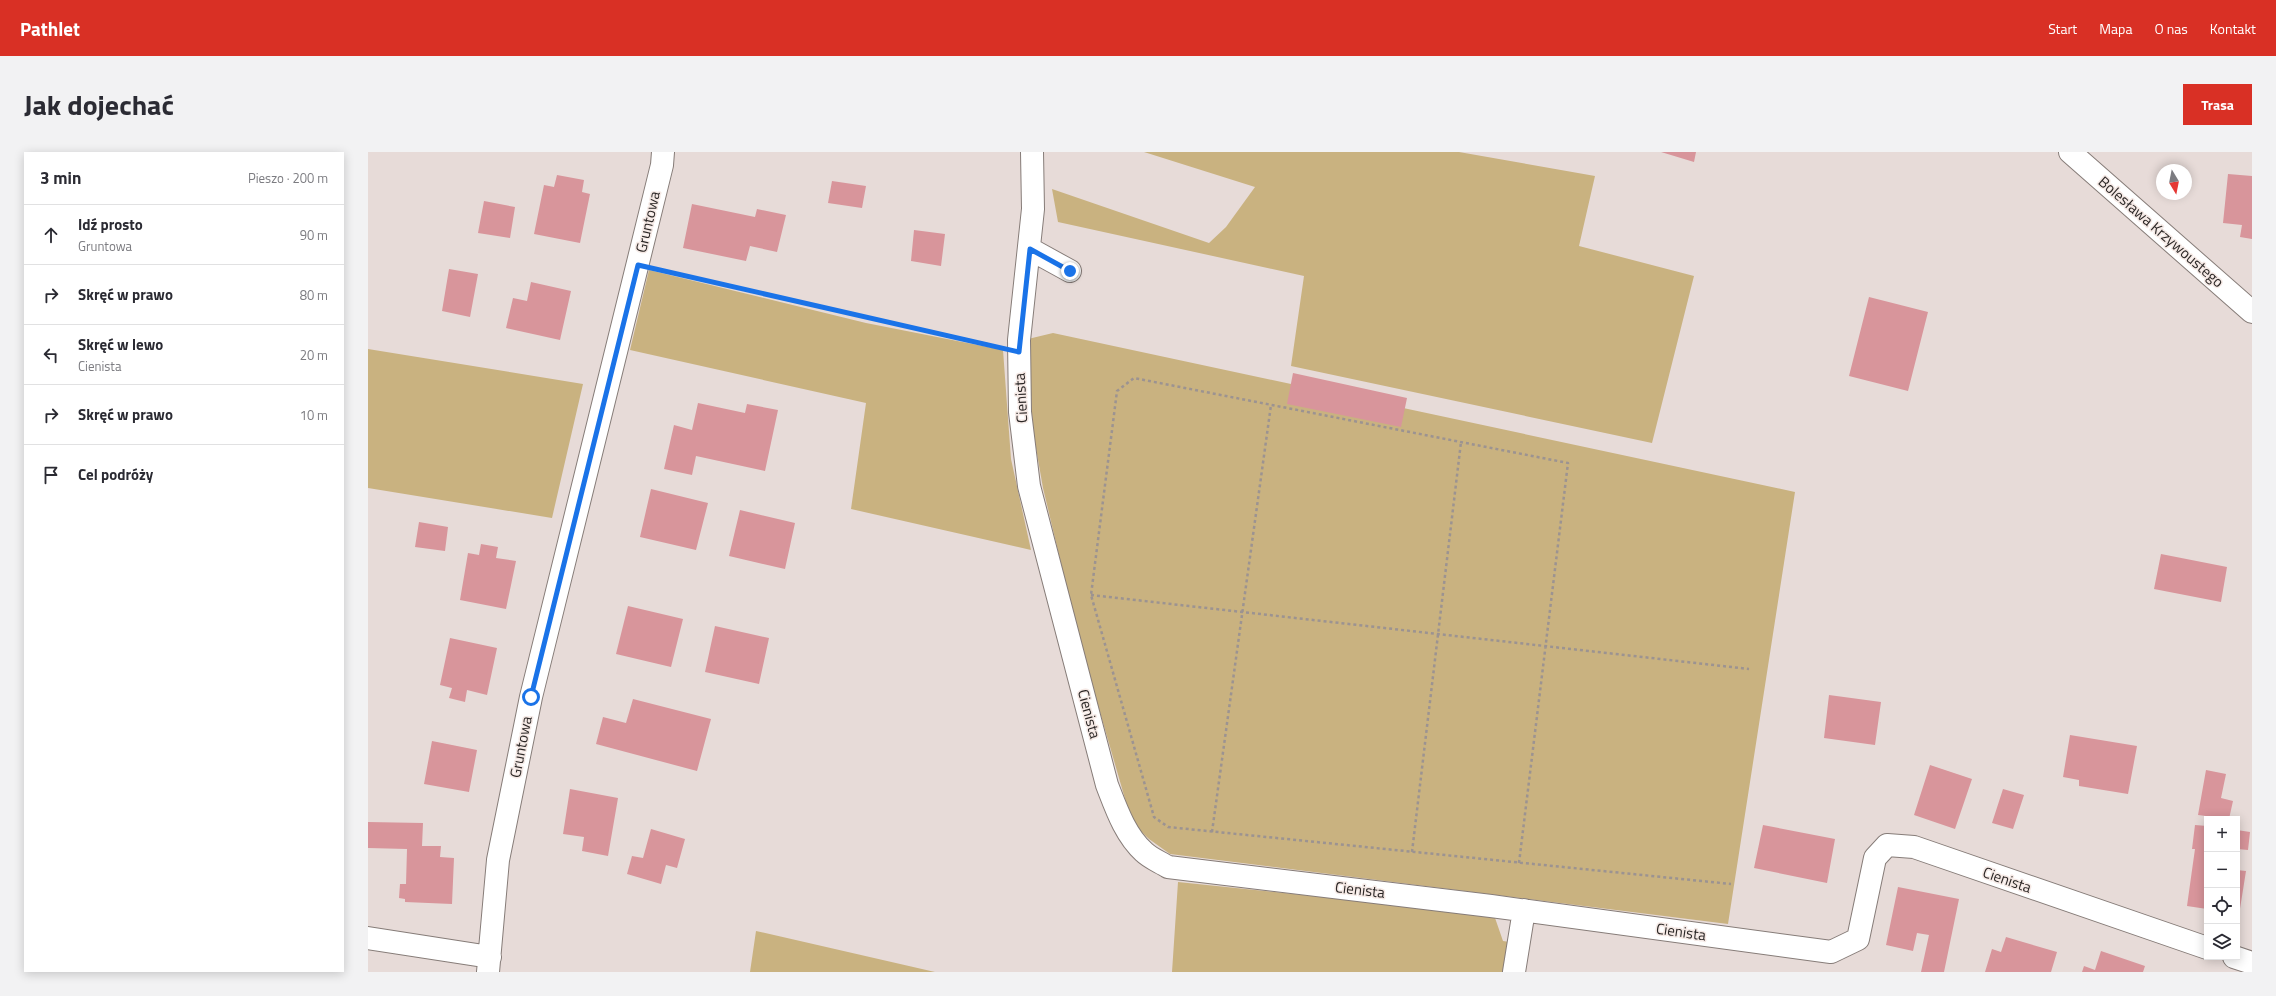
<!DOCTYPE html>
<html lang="pl">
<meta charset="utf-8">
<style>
:root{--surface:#fff;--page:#f2f2f3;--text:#2b2b33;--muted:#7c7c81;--line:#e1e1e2;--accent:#d93025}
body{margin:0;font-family:"Titillium Web",sans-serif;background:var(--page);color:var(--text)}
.controls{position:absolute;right:12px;bottom:12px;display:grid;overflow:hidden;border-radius:0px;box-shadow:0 2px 10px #0003}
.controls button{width:36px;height:36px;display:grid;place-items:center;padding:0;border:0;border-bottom:1px solid var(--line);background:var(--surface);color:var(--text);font:20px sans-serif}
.compass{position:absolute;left:1788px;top:12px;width:36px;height:36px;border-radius:50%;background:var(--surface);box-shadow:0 2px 10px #0003;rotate:170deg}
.stop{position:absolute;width:12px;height:12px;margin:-9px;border:3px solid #1a73e8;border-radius:50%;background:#fff}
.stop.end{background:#1a73e8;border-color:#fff;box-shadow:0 1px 4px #0008}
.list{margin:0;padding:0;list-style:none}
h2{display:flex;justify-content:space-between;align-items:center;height:52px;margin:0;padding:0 16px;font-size:17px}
h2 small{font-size:13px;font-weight:400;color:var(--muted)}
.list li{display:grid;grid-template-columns:26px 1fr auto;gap:12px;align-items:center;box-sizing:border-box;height:60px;padding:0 16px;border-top:1px solid var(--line)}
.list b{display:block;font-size:15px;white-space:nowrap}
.list p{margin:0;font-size:13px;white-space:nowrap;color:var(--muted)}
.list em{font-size:13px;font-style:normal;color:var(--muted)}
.icon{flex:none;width:22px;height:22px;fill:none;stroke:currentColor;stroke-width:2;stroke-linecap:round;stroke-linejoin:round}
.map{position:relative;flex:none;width:1884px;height:820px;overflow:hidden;border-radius:0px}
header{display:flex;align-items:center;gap:24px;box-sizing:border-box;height:56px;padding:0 20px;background:var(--accent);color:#fff}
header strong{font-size:19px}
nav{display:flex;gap:22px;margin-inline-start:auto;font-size:14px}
.intro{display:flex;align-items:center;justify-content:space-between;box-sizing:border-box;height:96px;padding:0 24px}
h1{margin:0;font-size:28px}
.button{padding:10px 18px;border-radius:0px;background:var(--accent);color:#fff;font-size:14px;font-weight:700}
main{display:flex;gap:24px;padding:0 24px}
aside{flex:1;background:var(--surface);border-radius:0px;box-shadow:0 2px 10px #0003}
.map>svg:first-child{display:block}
.green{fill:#c9b280}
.building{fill:#d8959b}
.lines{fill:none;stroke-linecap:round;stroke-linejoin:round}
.minor-casing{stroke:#867c78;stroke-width:24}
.path{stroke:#9c9391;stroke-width:2.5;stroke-dasharray:3 3;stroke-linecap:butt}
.minor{stroke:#fff;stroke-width:22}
.route{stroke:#1a73e8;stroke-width:5}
.labels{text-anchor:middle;stroke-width:3;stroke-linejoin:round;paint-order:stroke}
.street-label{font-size:15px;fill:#2b2726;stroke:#f5e9e5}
</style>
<header>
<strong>Pathlet</strong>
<nav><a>Start</a><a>Mapa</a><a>O nas</a><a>Kontakt</a></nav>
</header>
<div class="intro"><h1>Jak dojechać</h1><a class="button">Trasa</a></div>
<main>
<aside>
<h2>3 min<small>Pieszo · 200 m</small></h2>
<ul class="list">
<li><svg class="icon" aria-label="ahead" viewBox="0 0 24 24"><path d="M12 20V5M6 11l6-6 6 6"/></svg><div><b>Idź prosto</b><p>Gruntowa</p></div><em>90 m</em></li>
<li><svg class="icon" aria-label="right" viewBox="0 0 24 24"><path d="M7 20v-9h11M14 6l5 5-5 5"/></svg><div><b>Skręć w prawo</b></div><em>80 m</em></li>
<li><svg class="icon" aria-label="left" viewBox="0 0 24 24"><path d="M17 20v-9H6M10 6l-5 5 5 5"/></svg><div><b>Skręć w lewo</b><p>Cienista</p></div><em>20 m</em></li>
<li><svg class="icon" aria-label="right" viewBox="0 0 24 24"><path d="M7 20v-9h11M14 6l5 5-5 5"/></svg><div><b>Skręć w prawo</b></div><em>10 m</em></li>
<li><svg class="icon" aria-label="arrive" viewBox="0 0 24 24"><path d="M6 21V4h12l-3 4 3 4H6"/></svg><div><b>Cel podróży</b></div></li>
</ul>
</aside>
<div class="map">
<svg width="1884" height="820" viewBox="0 0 1884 820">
<rect width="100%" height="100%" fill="#e7dbd8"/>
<path class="green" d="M776,0H1091L1227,24L1211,94L1326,124L1284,291L923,214L936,124L690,70L684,37L841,91L858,75L887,35Z
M281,118L498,171L635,198L643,307L663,398L483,357L498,251L262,198Z
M685,181L1427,340L1360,772L802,702L781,687L764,671L712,491L675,336L665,279L660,187Z
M0,197L215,232L184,366L0,336Z
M810,730L1126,763L1135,789L1161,793L1157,820H804Z
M388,779L567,820H382Z"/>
<path class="building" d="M1293,0H1328L1326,10Z
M1860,22L1884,24V87L1872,85L1874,73L1855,71Z
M189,23L216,28L214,40L222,42L212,91L166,82L176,33L186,35Z
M464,29L498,34L494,56L460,51Z
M116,49L147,55L142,86L110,81Z
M324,52L387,65L389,57L418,63L409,100L382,94L378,109L315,96Z
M546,78L577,82L573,114L543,109Z
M81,117L110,122L102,165L74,159Z
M163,130L203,139L192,188L138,176L145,146L159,149Z
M1501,145L1560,160L1540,239L1481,224Z
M925,221L1039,246L1033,275L919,252Z
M330,251L377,261L379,252L410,258L397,319L328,304L324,323L296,317L306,273L324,278Z
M283,337L340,351L328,398L272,385Z
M372,358L427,371L417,417L361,404Z
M51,370L80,375L77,399L47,395Z
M113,392L130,395L128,406L148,409L138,457L92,448L100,401L111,403Z
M1793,402L1859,415L1853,450L1786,437Z
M260,454L315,467L303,515L248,502Z
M347,474L401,486L391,532L337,520Z
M82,486L129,496L119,543L99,538L97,550L81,546L84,536L72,533Z
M1461,543L1513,550L1507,593L1456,586Z
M265,547L343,567L329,619L228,592L235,565L258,571Z
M1702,583L1769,594L1760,642L1711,634V628L1695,625Z
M64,589L109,598L101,640L56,632Z
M1562,613L1604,627L1587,677L1546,663Z
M1838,618L1858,622L1853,646L1865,649L1861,667L1830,663Z
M202,637L250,646L240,704L214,699L216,685L195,682Z
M1635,637L1656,643L1645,677L1624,671Z
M0,670L55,671L54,694H73L72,705L86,706L84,752L37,750V747L31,746L32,732H38L39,697L0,696Z
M1395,673L1467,687L1459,731L1386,716Z
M1827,673L1839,674V693L1837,692V699H1839V757L1819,754L1825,711L1827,697H1824Z
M283,677L317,687L309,716L298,713L293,732L259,722L264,704L275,706Z
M1869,678L1882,680L1880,698L1869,697Z
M1869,718L1878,719L1871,763H1869Z
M1530,735L1591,747L1576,820H1553L1561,783L1549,781L1545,799L1518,793Z
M1638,785L1689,800L1683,820H1617L1624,797L1633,800Z
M1733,799L1777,814L1775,820H1714L1716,814L1727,818Z"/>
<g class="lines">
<defs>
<path id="minor" d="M664,0L665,57L651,188L652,260L661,334L739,633C748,656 757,683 776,700C782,706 792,710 800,715L1123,754L1463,800L1490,787L1507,706L1519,693L1546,695L1839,796
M1702,0L1884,160
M662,97L702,119
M0,786L122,805
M1866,805L1884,811
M120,820L130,708L163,545L294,13L295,0
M1146,820L1156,758"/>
</defs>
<use href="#minor" class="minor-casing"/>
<path class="path" d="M296,119L623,193
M723,443L1381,517
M844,680L903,253
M1044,700L1093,290
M1151,711L1200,311L766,226L749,239L723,443L786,665L800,675L1363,732"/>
<use href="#minor" class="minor"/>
</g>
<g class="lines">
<path class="route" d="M163,545L270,113L651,200L662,97L702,119"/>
</g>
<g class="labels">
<g class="street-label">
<text transform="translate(280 70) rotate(-77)" y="5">Gruntowa</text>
<text transform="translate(1793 80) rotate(41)" y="5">Bolesława Krzywoustego</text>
<text transform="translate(653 246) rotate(-93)" y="5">Cienista</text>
<text transform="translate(721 562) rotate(75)" y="5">Cienista</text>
<text transform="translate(153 595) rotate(-79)" y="5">Gruntowa</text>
<text transform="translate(1639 728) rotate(19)" y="5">Cienista</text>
<text transform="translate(992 738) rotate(7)" y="5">Cienista</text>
<text transform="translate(1313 780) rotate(8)" y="5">Cienista</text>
</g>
</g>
</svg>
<div class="controls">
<button>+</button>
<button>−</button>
<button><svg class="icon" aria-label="locate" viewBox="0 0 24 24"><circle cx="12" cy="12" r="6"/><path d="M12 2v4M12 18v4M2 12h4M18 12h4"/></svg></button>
<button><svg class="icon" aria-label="layers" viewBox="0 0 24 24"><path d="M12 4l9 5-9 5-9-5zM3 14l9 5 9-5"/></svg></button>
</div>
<svg class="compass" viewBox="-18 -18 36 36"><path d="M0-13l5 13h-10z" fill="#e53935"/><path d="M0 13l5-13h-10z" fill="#7c7c81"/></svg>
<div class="stop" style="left:163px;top:545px"></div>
<div class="stop end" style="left:702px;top:119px"></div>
</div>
</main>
